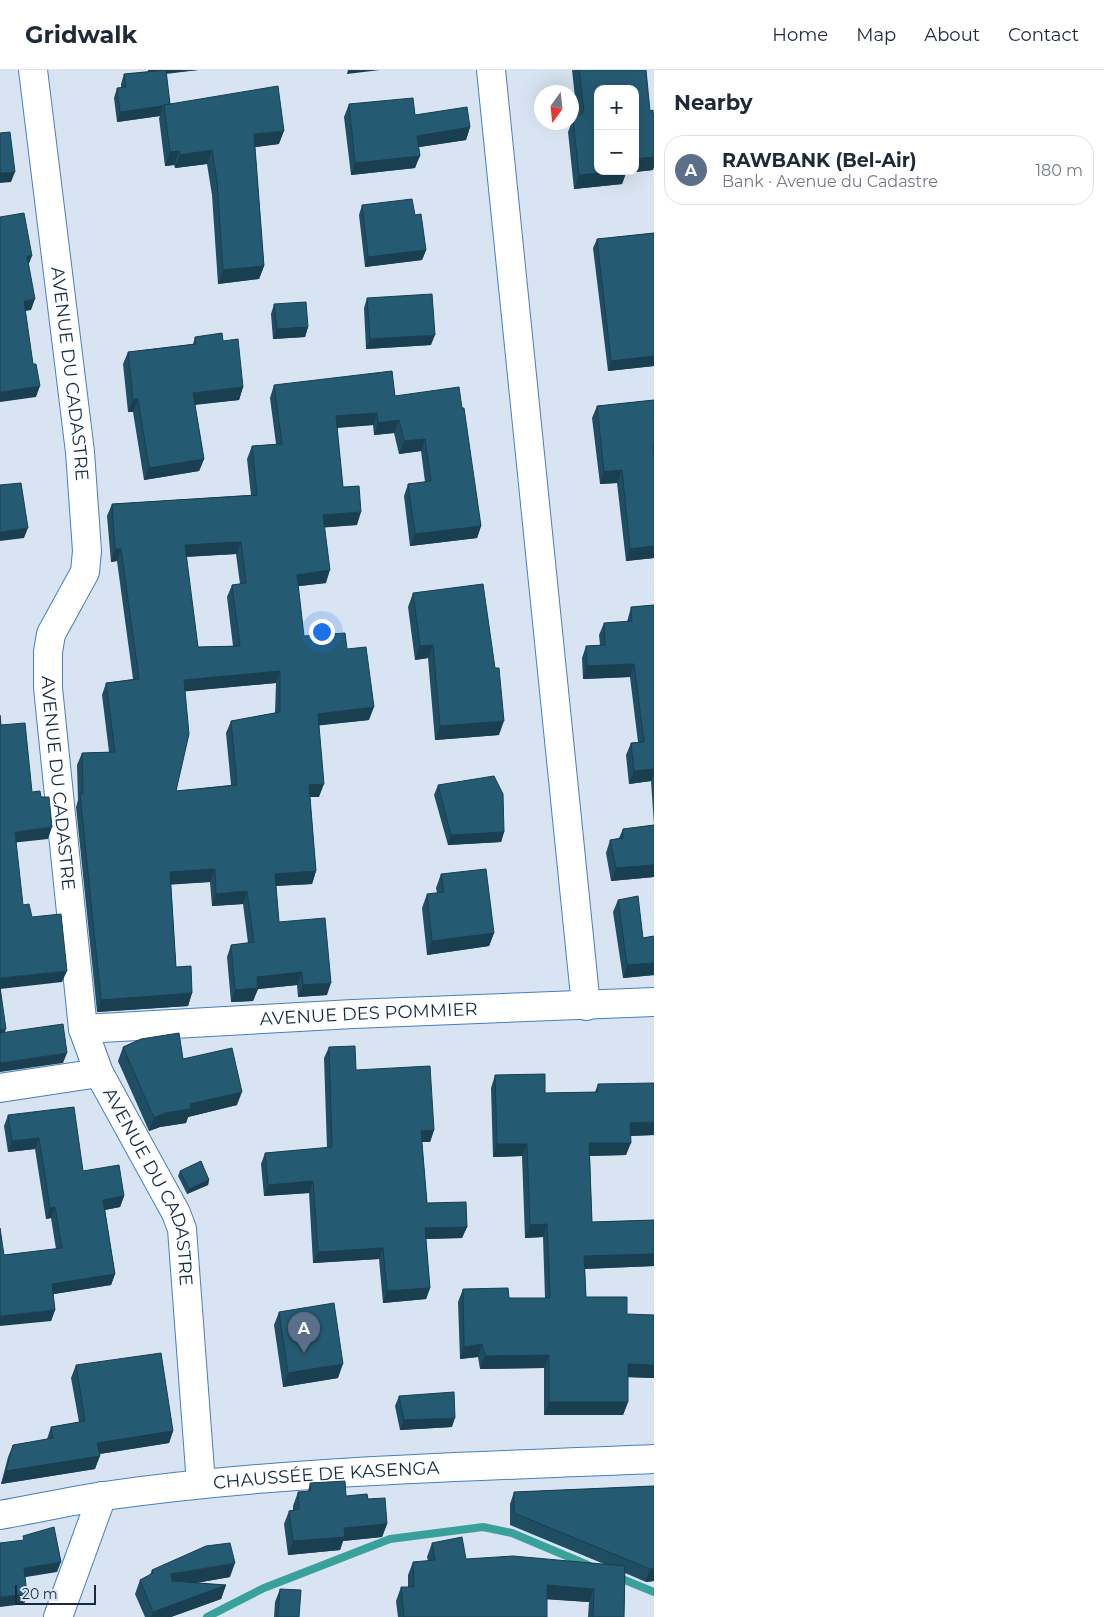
<!DOCTYPE html>
<meta charset="utf-8">
<style>
:root{--surface:#fff;--page:#f2f2f3;--text:#1f2937;--muted:#747a83;--line:#e0e1e3;--accent:#8b5902}
body{margin:0;font-family:Montserrat,sans-serif;background:var(--page);color:var(--text)}
.controls{position:absolute;right:15px;top:15px;display:grid;overflow:hidden;border-radius:10px;box-shadow:0 5px 20px #0002}
.controls button{width:45px;height:45px;display:grid;place-items:center;padding:0;border:0;border-bottom:1px solid var(--line);background:var(--surface);color:var(--text);font:25px sans-serif}
.compass{position:absolute;left:534px;top:15px;width:45px;height:45px;border-radius:50%;background:var(--surface);box-shadow:0 5px 20px #0002;rotate:195deg}
.scale{position:absolute;left:15px;bottom:12px;width:81px;box-sizing:border-box;padding-left:5px;border:2px solid #142b44;border-top:0;font-size:14px;line-height:18px;white-space:nowrap;color:#142b44;-webkit-text-stroke:4px #d9e4f2;paint-order:stroke}
.you{position:absolute;left:321px;top:561px;width:18px;height:18px;margin:-12px;border:4px solid #fff;border-radius:50%;background:#1a73e8;box-shadow:0 0 0 8px #1a73e833}
.badge{display:grid;place-items:center;width:32px;height:32px;border-radius:50%;background:var(--accent);color:#fff;font-size:16px;font-weight:700}
.pin{position:absolute;translate:-50% -41px;filter:drop-shadow(0 1px 2px #0008)}
.pin::after{content:'';position:absolute;top:26px;width:18px;height:15px;background:inherit;clip-path:polygon(0 0,100% 0,50% 100%)}
.list{margin:0;padding:0;list-style:none}
h2{display:flex;justify-content:space-between;align-items:center;height:65px;margin:0;padding:0 20px;font-size:21px}
h2 small{font-size:16px;font-weight:400;color:var(--muted)}
.list li{display:grid;grid-template-columns:32px 1fr auto;gap:15px;align-items:center;box-sizing:border-box;height:70px;margin:0 10px 10px;padding:0 10px;border:1px solid var(--line);border-radius:20px}
.list b{display:block;font-size:19px;white-space:nowrap}
.list p{margin:0;font-size:16px;white-space:nowrap;color:var(--muted)}
.list em{font-size:16px;font-style:normal;color:var(--muted)}
.map{position:relative;flex:none;width:654px;height:1547px;overflow:hidden}
header{display:flex;align-items:center;gap:30px;box-sizing:border-box;height:70px;padding:0 25px;background:var(--surface);border-bottom:1px solid var(--line)}
header strong{font-size:24px}
nav{display:flex;gap:28px;margin-inline-start:auto;font-size:18px}
main{display:flex}
aside{flex:1;background:var(--surface)}
.map>svg:first-child{display:block}
.lines{fill:none;stroke-linecap:round;stroke-linejoin:round}
.stream{stroke:#3aa09c;stroke-width:8}
.street-casing{stroke:#477fbb;stroke-width:30}
.secondary-casing{stroke:#477fbb;stroke-width:30}
.street{stroke:#fff;stroke-width:28}
.secondary{stroke:#fff;stroke-width:28}
.wall{fill:#1f4d62;fill-rule:evenodd}
.shaded-wall{fill:#193f50}
.building{fill:#245a72;stroke:#193f50;fill-rule:evenodd}
.labels{text-anchor:middle;stroke-width:5;stroke-linejoin:round;paint-order:stroke}
.street-label{font-size:18px;fill:#142b44;stroke:#d9e4f2}
</style>
<header>
<strong>Gridwalk</strong>
<nav><a>Home</a><a>Map</a><a>About</a><a>Contact</a></nav>
</header>
<main>
<div class="map">
<svg width="654" height="1547" viewBox="0 0 654 1547">
<rect width="100%" height="100%" fill="#d9e4f2"/>
<g class="lines">
<path class="stream" d="M615,1506L654,1522
M207,1547L264,1518L390,1469L483,1457L512,1463L588,1495"/>
<defs>
<g id="street">
<path id="s1" d="M33,0L80,382L87,481L85,502L51,564L48,582V618L83,959L99,1003L176,1143L182,1159L201,1414"/>
<path d="M491,0L586,936"/>
<path id="s2" d="M83,959L353,944L654,932"/>
<path d="M0,1018L99,1003"/>
<path d="M58,1547L102,1426"/>
</g>
<g id="secondary">
<path id="s3" d="M0,1445C35,1439 69,1431 104,1426C286,1400 471,1397 654,1389"/>
</g>
</defs>
<use href="#street" class="street-casing"/>
<use href="#secondary" class="secondary-casing"/>
<use href="#street" class="street"/>
<use href="#secondary" class="secondary"/>
</g>
<path class="wall" d="M148,0H198L166,4L170,34L279,74L255,77L264,196L259,209L218,214L212,125L207,94L175,98L174,95L165,96L159,48L160,46L117,52L114,28L117,18H121V14L124,4L148,2Z
M572,0H646L653,100L626,103L622,114L574,119L568,62L573,49L577,46Z
M349,34L415,45L470,57L466,70L419,77L415,98L351,105L344,47Z
M362,135L415,145L426,180L422,190L365,197L359,145Z
M654,163V296L608,301L593,178L597,169Z
M367,228L431,275L366,279L364,238Z
M274,234L308,257L305,267L273,269L271,244Z
M195,267L223,271L243,317L239,330L195,335L204,389L199,401L144,410L133,342H128L123,294L128,282L193,274Z
M274,315L395,326L462,338L481,456L477,468L410,476L404,426L408,414L425,412L421,381L399,384L394,363L374,365L373,355L337,358L343,417L357,455L324,457L326,513L298,516L304,566L347,579L369,650L319,655V727H310L316,801L312,814L276,816L279,852L327,925L298,927L297,915L258,919L253,931L231,932L227,887L231,875L248,873L243,834L212,836L210,812L171,814L176,897L192,923L188,936L97,942L76,737L78,730L77,695L82,683L109,682L102,625L106,613L133,609L117,491L111,492L107,446L112,434L251,425L247,389L252,376L276,374L270,328ZM236,484L240,514L232,515L227,527L233,576L198,577L186,487ZM276,613L275,643L231,651L226,663L231,715L176,721L185,621Z
M654,330V488L626,491L617,413L600,414L592,348L597,336Z
M413,523L499,665L435,670L428,588L415,590L408,537Z
M654,535V807L611,811L606,783L610,770L619,768L623,759L654,755L651,711L629,714L626,685L631,673L638,672L630,607L583,609L582,588L586,576L600,575L599,565L604,553L627,552L631,537Z
M438,715L504,762L501,772L448,775L434,725Z
M441,804L494,863L489,876L427,885L422,838L427,824L437,823L436,818Z
M618,830L643,868L654,866V905L623,908L613,842Z
M123,977L183,989L237,1035L188,1047L186,1053L160,1057L149,1061L118,991Z
M329,977L356,1000L434,1060L430,1072H422L427,1133L467,1157L462,1168L426,1169L430,1218L426,1229L383,1233L379,1189L313,1193L309,1123L264,1126L261,1094L265,1083L327,1078L324,988Z
M495,1005L545,1023L595,1022L598,1014L654,1065L631,1066L626,1085L590,1086L592,1152L654,1150V1196L585,1199L586,1227L627,1244L654,1308L628,1307V1332L623,1345H544V1298L480,1299L478,1287L460,1289L458,1232L463,1219L509,1228H545L543,1167L525,1168L522,1086L493,1087L491,1018Z
M8,1045L83,1101L124,1126L120,1137L105,1140L115,1204L111,1215L53,1224L55,1240L51,1251L4,1185L56,1179L51,1148L46,1149L35,1079L8,1082L4,1056Z
M180,1101L209,1110L208,1115L187,1124L178,1106Z
M279,1242L338,1308L283,1317L274,1255Z
M76,1295L173,1361L169,1373L99,1384L95,1399L1,1414L8,1387L13,1375L47,1369L51,1357L79,1352L71,1308Z
M399,1326L452,1357L400,1360L395,1336Z
M310,1413L346,1426L368,1429L387,1454L382,1467L343,1471L340,1480L288,1485L284,1454L289,1441L293,1440V1436L298,1422L308,1421Z
M654,1416V1511L646,1512L625,1503L624,1547H588L589,1532L547,1529V1547H398L396,1531L401,1517H408V1505L413,1492L428,1491L427,1487L432,1473L466,1489L604,1494L510,1455V1434L514,1422Z
M152,1500L230,1507L196,1513L226,1515L221,1529L171,1547H145L135,1524L140,1510L150,1505Z
M280,1519L299,1547H274L275,1532Z"/>
<path class="shaded-wall" d="M150,0H198L148,5Z
M348,0H380L347,4Z
M163,36L160,46L117,52L120,42Z
M470,57L466,70L413,78L417,66Z
M284,61L279,74L249,78L254,64Z
M212,80L207,94L175,98L180,85Z
M179,81L174,95L165,96L170,82Z
M420,86L415,98L351,105L355,93Z
M654,87V97L653,100L626,103L622,114L574,119L579,105L621,101H635V89Z
M15,102L11,112L0,113V103Z
M426,180L422,190L365,197L368,187Z
M27,186H32L28,196Z
M264,196L259,209L218,214L223,200Z
M35,229L31,240L20,242L24,231Z
M308,257L305,267L273,269L277,259Z
M435,265L431,275L366,279L370,269Z
M654,286V296L608,301L611,291Z
M40,316L36,327L0,332V322Z
M243,317L239,330L188,335L193,323Z
M138,329L133,342H128L133,330Z
M377,343L373,355L331,358L336,346Z
M399,350L394,363L374,365L378,353Z
M425,369L421,381L399,384L404,371Z
M204,389L199,401L144,410L149,398Z
M622,400L617,413L600,414L604,402Z
M361,442L357,455L318,458L323,445Z
M481,456L477,468L410,476L415,464Z
M28,458L24,468L0,471V462Z
M241,472L236,484L180,487L185,475Z
M654,476V488L626,491L630,479Z
M115,479H121L117,491L111,492Z
M330,500L326,513L292,517L297,505Z
M433,575L428,588L415,590L420,576Z
M634,594L630,607L583,609L587,596Z
M280,601L276,613L179,622L184,610Z
M374,637L369,650L314,656L318,644Z
M504,651L499,665L435,670L440,656Z
M654,699V703L651,711L629,714L634,701Z
M324,714L319,727H305L309,715Z
M52,757L48,769L11,773L15,762Z
M504,762L501,772L448,775L451,765Z
M654,795V807L611,811L616,798Z
M215,799L210,812L166,815L170,802Z
M316,801L312,814L271,816L275,804Z
M247,821L243,834L212,836L216,824Z
M494,863L489,876L427,885L432,871Z
M654,893V905L623,908L627,895Z
M67,901L62,912L0,919V908Z
M302,902L297,915L258,919L253,931L231,932L235,920L257,907Z
M331,913L327,925L298,927L303,915Z
M192,923L188,936L97,942L101,930Z
M6,959L2,970H0V960Z
M67,983L63,993L0,1002V993Z
M242,1022L237,1035L188,1047L186,1053L160,1057L149,1061L154,1048L190,1034Z
M654,1052V1065L626,1066L630,1053Z
M434,1060L430,1072H417L421,1061Z
M39,1068L35,1079L8,1082L12,1071Z
M589,1073H631L626,1085L585,1086Z
M497,1074H527L522,1086L493,1087Z
M209,1110L208,1115L187,1124L189,1119Z
M313,1111L309,1123L264,1126L268,1115Z
M124,1126L120,1137L99,1141L103,1130Z
M55,1137L51,1148L46,1149L50,1138Z
M547,1154L543,1167L525,1168L530,1155Z
M467,1157L462,1168L421,1169L425,1158Z
M383,1178L379,1189L313,1193L318,1182Z
M654,1184V1196L580,1199L584,1186Z
M115,1204L111,1215L48,1225L52,1214Z
M430,1218L426,1229L383,1233L387,1221Z
M55,1240L51,1251L0,1256V1246Z
M482,1274L478,1287L460,1289L464,1277Z
M549,1285L544,1298L480,1299L485,1286Z
M343,1294L338,1308L283,1317L288,1303Z
M628,1294L654,1295V1308L623,1307Z
M549,1332H628L623,1345H544Z
M455,1348L452,1357L400,1360L404,1350Z
M173,1361L169,1373L93,1385L97,1373Z
M100,1386L95,1399L1,1414L6,1401Z
M387,1454L382,1467L343,1471L340,1480L288,1485L293,1471L344,1458Z
M61,1492L57,1502L20,1508L24,1498Z
M235,1493L230,1507L167,1518L171,1504Z
M650,1499H654V1511L646,1512Z
M226,1515L221,1529L171,1547H151L153,1542Z
M547,1515L594,1519L589,1532L542,1529Z
M27,1524L24,1534L0,1537V1527Z"/>
<path class="building" d="M166,0L170,34L164,35L163,36L120,42L117,18L126,17L124,4Z
M579,0H646L650,41L653,40L654,52V87L635,89V19H598V101H621L579,105L573,49L584,42Z
M278,16L284,61L254,64L264,196L223,200L217,111L212,80L180,85L179,81L170,82L164,35Z
M413,28L415,45L467,37L470,57L417,66L420,86L355,93L349,34Z
M10,62L15,102L0,103V63Z
M412,129L415,145L421,144L426,180L368,187L362,135Z
M24,143L32,186H27L35,229L24,231L33,294H36L40,316L0,322V147Z
M654,163V286L611,291L597,169Z
M432,224L435,265L370,269L367,228Z
M306,232L308,257L277,259L274,234Z
M222,263L223,271L238,269L243,317L193,323L204,389L149,398L138,329L133,330L128,282L196,274L195,267Z
M392,301L395,326L459,317L462,338H464L481,456L415,464L408,414L431,411L425,369L404,371L399,350L378,353L377,343L336,346L343,417L359,416L361,442L323,445L330,500L297,505L304,566L345,563L347,579L366,577L374,637L318,644L324,714L309,715L316,801L275,804L279,852L325,848L331,913L303,915L302,902L257,907L258,918L235,920L231,875L254,872L247,821L216,824L215,799L170,802L176,897L191,896L192,923L101,930L80,724H83L82,683L115,682L106,613L139,609L121,479H115L112,434L257,425L252,376L282,374L274,315ZM241,472L246,513L232,515L240,576L198,577L185,475ZM280,601V642L231,651L237,715L176,721L189,664L184,610Z
M654,330V376H653L654,385V476L630,479L622,400L604,402L597,336Z
M21,413L28,458L0,462V415Z
M483,514L495,598H499L504,651L440,656L433,575L420,576L413,523Z
M654,535V699L634,701L631,673L644,672L634,594L587,596L586,576L605,575L604,553L632,551L631,537Z
M0,645L1,655L25,653L32,722L40,721L41,727H49L52,757L15,762L23,835L29,834L32,847L61,844L67,901L0,908Z
M494,706L503,724L504,762L451,765L438,715Z
M654,755V795L616,798L610,770L623,768V759Z
M486,799L494,863L432,871L427,824L444,822L441,804Z
M638,826L643,868L654,866V893L627,895L618,830Z
M0,917L6,959L0,960Z
M63,954L67,983L0,993V963Z
M179,963L183,989L232,978L242,1022L190,1034L191,1039L165,1043L154,1048L123,977L141,969Z
M355,976L356,1000L430,996L434,1060L421,1061L427,1133L466,1132L467,1157L425,1158L430,1218L387,1221L383,1178L318,1182L313,1111L268,1115L265,1083L332,1077L329,977Z
M545,1004V1023L598,1022V1014L654,1013V1052L630,1053L631,1073H589L592,1152L654,1150V1184L584,1186L586,1227H627V1244L654,1245V1295L628,1294V1332H549V1285L485,1286L482,1274L464,1277L463,1219L508,1218L509,1228H550L547,1154L530,1155L527,1074H497L495,1005Z
M74,1037L83,1101L119,1095L124,1126L103,1130L115,1204L52,1214L55,1240L0,1246V1158L4,1185L62,1178L55,1137L50,1138L39,1068L12,1071L8,1045Z
M201,1091L209,1110L189,1119L180,1101Z
M334,1233L343,1294L288,1303L279,1242Z
M161,1283L173,1361L97,1373L100,1386L6,1401L13,1375L53,1368L51,1357L85,1351L76,1295Z
M454,1322L455,1348L404,1350L399,1326Z
M345,1411L346,1426L367,1424L368,1429L385,1428L387,1454L344,1458L345,1467L293,1471L289,1441L299,1439L298,1422L311,1421L310,1413Z
M654,1416V1499H650L514,1443V1422Z
M54,1457L61,1492L24,1498L27,1524L0,1527V1473L24,1470L23,1466Z
M462,1467L466,1489L513,1486L625,1496L624,1547H593L594,1519L547,1515V1547H404L401,1517H414L413,1492L435,1490L432,1473Z
M230,1473L235,1493L171,1504L172,1511L226,1515L153,1542L140,1510L153,1503L152,1500L206,1476Z
M280,1519L301,1520L299,1547H278Z"/>
<g class="labels">
<g class="street-label">
<text dy="6" stroke="none"><textPath href="#s1" startOffset="306">AVENUE DU CADASTRE</textPath></text>
<text dy="6" stroke="none"><textPath href="#s1" startOffset="726">AVENUE DU CADASTRE</textPath></text>
<text dy="6" stroke="none"><textPath href="#s2" startOffset="286">AVENUE DES POMMIER</textPath></text>
<text dy="6" stroke="none"><textPath href="#s1" startOffset="1146">AVENUE DU CADASTRE</textPath></text>
<text dy="6" stroke="none"><textPath href="#s3" startOffset="329">CHAUSSÉE DE KASENGA</textPath></text>
</g>
</g>
</svg>
<div class="controls">
<button>+</button>
<button>−</button>
</div>
<svg class="compass" viewBox="-18 -18 36 36"><path d="M0-13l5 13h-10z" fill="#e53935"/><path d="M0 13l5-13h-10z" fill="#747a83"/></svg>
<div class="scale">20 m</div>
<div class="you"></div>
<div class="pin badge" style="left:304px;top:1283px;background:#5c6f8a">A</div>
</div>
<aside>
<h2>Nearby<small></small></h2>
<ul class="list">
<li><span class="badge" style="background:#5c6f8a">A</span><div><b>RAWBANK (Bel-Air)</b><p>Bank · Avenue du Cadastre</p></div><em>180 m</em></li>
</ul>
</aside>
</main>
